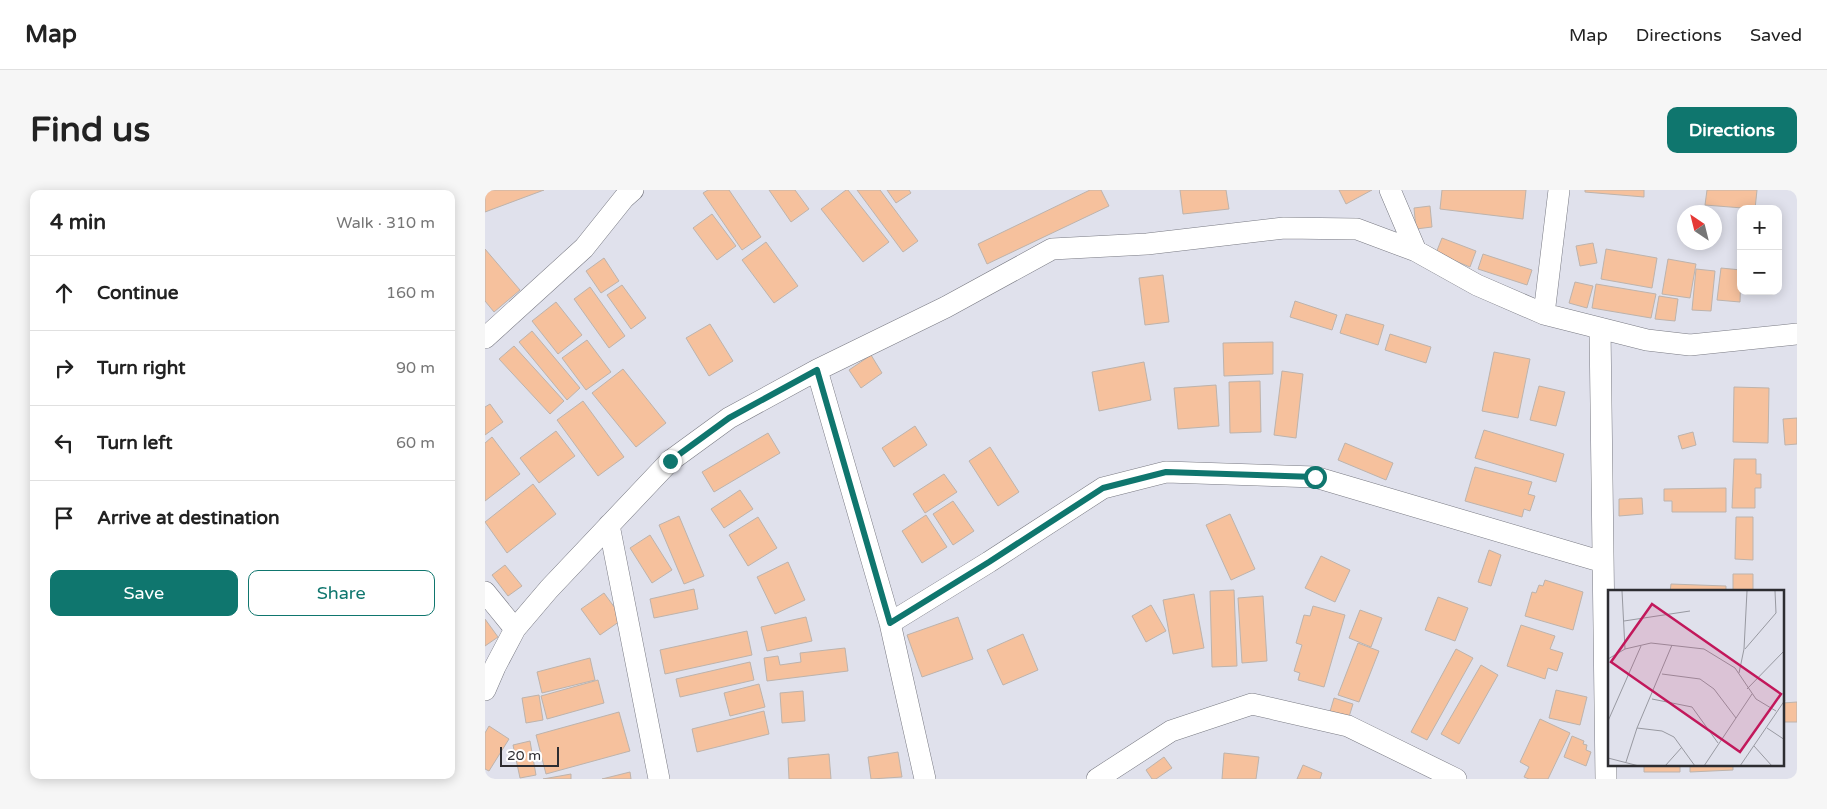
<!DOCTYPE html>
<meta charset="utf-8">
<style>
:root{--surface:#fff;--page:#f6f6f6;--text:#222;--muted:#767676;--line:#e0e0e0;--accent:#0f766e}
body{margin:0;font-family:"Varela Round",sans-serif;background:var(--page);color:var(--text)}
.controls{position:absolute;right:15px;top:15px;display:grid;overflow:hidden;border-radius:10px;box-shadow:0 2px 12px #0003}
.controls button{width:45px;height:45px;display:grid;place-items:center;padding:0;border:0;border-bottom:1px solid var(--line);background:var(--surface);color:var(--text);font:25px sans-serif}
.compass{position:absolute;left:1192px;top:15px;width:45px;height:45px;border-radius:50%;background:var(--surface);box-shadow:0 2px 12px #0003;rotate:325deg}
.scale{position:absolute;left:15px;bottom:12px;width:59px;box-sizing:border-box;padding-left:5px;border:2px solid #2d2d31;border-top:0;font-size:14px;line-height:18px;white-space:nowrap;color:#2d2d31;-webkit-text-stroke:4px #fff;paint-order:stroke}
.stop{position:absolute;width:15px;height:15px;margin:-11px;border:4px solid #0f766e;border-radius:50%;background:#fff}
.stop.end{background:#0f766e;border-color:#fff;box-shadow:0 1px 5px #0008}
.list{margin:0;padding:0;list-style:none}
h2{display:flex;justify-content:space-between;align-items:center;height:65px;margin:0;padding:0 20px;font-size:21px}
h2 small{font-size:16px;font-weight:400;color:var(--muted)}
.list li{display:grid;grid-template-columns:32px 1fr auto;gap:15px;align-items:center;box-sizing:border-box;height:75px;padding:0 20px;border-top:1px solid var(--line)}
.list b{display:block;font-size:19px;white-space:nowrap}
.list em{font-size:16px;font-style:normal;color:var(--muted)}
.actions{display:flex;gap:10px;padding:15px 20px}
.actions a{flex:1;padding:11px 0;border:1px solid var(--accent);border-radius:10px;text-align:center;font-size:18px;color:var(--accent)}
.actions .main{background:var(--accent);color:#fff}
.icon{flex:none;width:28px;height:28px;fill:none;stroke:currentColor;stroke-width:2;stroke-linecap:round;stroke-linejoin:round}
.map{position:relative;flex:none;width:1312px;height:589px;overflow:hidden;border-radius:10px}
header{display:flex;align-items:center;gap:30px;box-sizing:border-box;height:70px;padding:0 25px;background:var(--surface);border-bottom:1px solid var(--line)}
header strong{font-size:24px}
nav{display:flex;gap:28px;margin-inline-start:auto;font-size:18px}
.intro{display:flex;align-items:center;justify-content:space-between;box-sizing:border-box;height:120px;padding:0 30px}
h1{margin:0;font-size:35px}
.button{padding:12px 22px;border-radius:10px;background:var(--accent);color:#fff;font-size:18px;font-weight:700}
main{display:flex;gap:30px;padding:0 30px}
aside{flex:1;background:var(--surface);border-radius:10px;box-shadow:0 2px 12px #0003}
.map>svg:first-child{display:block}
.building{fill:#f6c19d;stroke:#bdb3ac}
.lines{fill:none;stroke-linecap:round;stroke-linejoin:round}
.minor-casing{stroke:#797a83;stroke-width:22}
.minor{stroke:#fff;stroke-width:21}
.route{stroke:#0f766e;stroke-width:6}
.inset-road{fill:none;stroke:#9899a1;stroke-width:1}
.view{fill:#c2185b;fill-opacity:0.15;stroke:#c2185b;stroke-width:2.5}
.inset-edge{fill:none;stroke:#2d2d31;stroke-width:2.5}
</style>
<header>
<strong>Map</strong>
<nav><a>Map</a><a>Directions</a><a>Saved</a></nav>
</header>
<div class="intro"><h1>Find us</h1><a class="button">Directions</a></div>
<main>
<aside>
<h2>4 min<small>Walk · 310 m</small></h2>
<ul class="list">
<li><svg class="icon" aria-label="ahead" viewBox="0 0 24 24"><path d="M12 20V5M6 11l6-6 6 6"/></svg><div><b>Continue</b></div><em>160 m</em></li>
<li><svg class="icon" aria-label="right" viewBox="0 0 24 24"><path d="M7 20v-9h11M14 6l5 5-5 5"/></svg><div><b>Turn right</b></div><em>90 m</em></li>
<li><svg class="icon" aria-label="left" viewBox="0 0 24 24"><path d="M17 20v-9H6M10 6l-5 5 5 5"/></svg><div><b>Turn left</b></div><em>60 m</em></li>
<li><svg class="icon" aria-label="arrive" viewBox="0 0 24 24"><path d="M6 21V4h12l-3 4 3 4H6"/></svg><div><b>Arrive at destination</b></div></li>
</ul>
<div class="actions"><a class="main">Save</a><a>Share</a></div>
</aside>
<div class="map">
<svg width="1312" height="589" viewBox="0 0 1312 589">
<rect width="100%" height="100%" fill="#e0e1ec"/>
<path class="building" d="M0,0H59L0,22Z
M223,0H244L276,47L257,60L218,3Z
M284,0H310L324,19L306,32Z
M361,0H363L404,52L378,72L336,19Z
M372,0H395L433,51L418,62Z
M402,0H424L426,3L411,13Z
M605,0H616L624,16L502,74L493,54Z
M695,0H741L744,19L698,24Z
M854,0H887L861,14Z
M957,0H1041L1038,29L955,19Z
M1100,0H1159V7L1100,2Z
M1222,0H1272L1270,19L1220,15Z
M945,16L947,37L931,39L929,18Z
M227,24L251,56L232,70L208,38Z
M957,48L991,61L985,77L951,63Z
M281,52L313,96L289,113L257,70Z
M1108,53L1112,73L1095,76L1091,56Z
M0,59L35,100L9,122L0,111Z
M1121,59L1172,68L1167,98L1116,89Z
M998,64L1047,80L1042,95L993,79Z
M119,68L134,91L116,103L101,81Z
M1183,69L1211,74L1205,108L1177,104Z
M1236,78L1256,80L1255,112L1232,110Z
M1211,79L1230,81L1226,121L1207,120Z
M678,85L684,132L660,135L654,88Z
M1090,92L1108,96L1102,118L1084,113Z
M1111,94L1171,104L1166,128L1107,118Z
M137,95L161,128L146,139L122,105Z
M105,97L140,146L124,158L89,109Z
M1174,106L1193,109L1190,131L1170,129Z
M810,111L852,125L847,140L805,127Z
M71,112L97,145L73,164L47,131Z
M861,124L899,135L893,155L855,143Z
M225,134L248,171L224,186L201,148Z
M47,141L95,198L82,210L34,152Z
M905,144L946,157L941,173L900,160Z
M102,150L126,182L101,200L77,168Z
M788,152V184L739,186L738,153Z
M29,156L79,211L65,224L14,169Z
M1009,162L1045,169L1033,228L997,221Z
M386,165L397,183L376,198L364,180Z
M659,172L666,210L614,221L607,182Z
M138,179L181,233L151,257L107,203Z
M797,181L818,184L811,248L789,245Z
M775,191L776,242L745,243L744,192Z
M731,195L734,236L693,239L689,198Z
M1054,196L1080,202L1071,236L1045,230Z
M1249,197L1284,198L1283,253L1248,252Z
M98,211L139,267L113,286L72,230Z
M5,214L18,232L0,245V217Z
M1312,228V254L1300,255L1298,229Z
M430,236L442,255L409,277L397,258Z
M999,240L1079,264L1071,292L990,268Z
M71,241L90,266L54,293L35,268Z
M1208,242L1211,255L1197,259L1193,246Z
M283,243L295,263L229,302L217,282Z
M7,247L35,284L0,311V253Z
M860,253L908,273L901,290L853,270Z
M505,257L534,302L513,316L484,271Z
M1249,269H1271V284H1276V298H1270V318H1247Z
M990,277L1047,292L1043,304L1050,306L1045,321L1039,319L1037,327L980,311Z
M459,284L472,302L440,323L428,304Z
M48,294L71,324L22,363L0,332Z
M1241,298V322H1187V311H1179V299Z
M255,300L268,319L239,338L226,319Z
M1157,308L1158,324L1134,326V309Z
M468,311L489,341L468,355L448,324Z
M745,324L770,379L746,390L721,335Z
M441,325L462,357L437,373L417,341Z
M194,326L219,386L199,394L174,335Z
M273,327L292,358L263,376L244,345Z
M1251,327H1268V370L1250,369Z
M165,345L187,380L167,393L145,358Z
M1004,360L1016,365L1006,396L993,392Z
M836,366L865,380L850,412L820,398Z
M303,372L320,410L290,424L272,387Z
M20,375L37,396L23,406L7,385Z
M1248,384H1268V402H1248Z
M1060,390L1098,402L1088,440L1040,426L1047,402L1051,403L1054,395L1058,396Z
M1186,394L1241,396V402H1185Z
M209,399L213,419L169,428L165,409Z
M749,400L752,476L727,477L725,401Z
M119,403L138,429L115,445L96,419Z
M709,404L719,458L688,464L678,410Z
M778,406L782,471L757,473L753,408Z
M953,407L983,418L970,451L940,440Z
M666,415L681,441L661,452L647,426Z
M828,416L860,425L839,497L813,490L815,483L809,481L817,455L811,453L819,425L825,426Z
M875,420L897,428L886,457L864,448Z
M321,427L327,451L282,461L276,437Z
M473,427L488,469L437,487L422,445Z
M0,429L13,447L0,456Z
M1036,435L1070,446L1065,459L1078,463L1072,481L1063,478L1060,489L1022,476Z
M262,441L267,465L180,484L175,460Z
M538,444L553,480L518,495L502,460Z
M873,453L894,461L874,512L853,505Z
M360,458L363,481L282,491L279,468L293,466L295,475L316,472L315,463Z
M971,459L988,468L942,550L926,542Z
M105,468L110,490L57,503L52,482Z
M265,472L269,490L195,507L191,489Z
M996,475L1013,485L974,554L956,544Z
M113,490L119,513L62,529L56,506Z
M274,494L280,517L245,526L239,503Z
M1071,500L1102,507L1095,535L1064,528Z
M318,501L320,531L297,533L295,503Z
M54,505L58,530L41,533L37,508Z
M849,508L868,514L863,530L844,525Z
M1312,512V532H1298V513Z
M279,521L284,544L212,562L207,539Z
M134,522L145,561L61,584L51,545Z
M1055,529L1085,543L1063,589H1044L1039,587L1044,577L1035,572Z
M4,536L24,549L4,581L0,579V543Z
M1087,546L1099,551L1098,554L1102,555L1101,560L1106,562L1101,576L1079,567Z
M45,551L51,585L35,588L28,555Z
M413,562L417,587L386,589L383,567Z
M739,563L774,567L771,589H737Z
M344,564L346,589H304L303,568Z
M679,567L687,578L671,589H667L661,580Z
M818,575L837,583L835,589H812Z
M1159,575H1195V582H1159Z
M1205,575H1248V580L1205,582Z
M145,582L146,589H117Z
M86,584V589H58Z"/>
<g class="lines">
<defs>
<path id="minor" d="M905,0L931,61
M1059,124L1074,0
M1115,138L1121,589
M0,148L99,58L139,8L148,0
M332,180L405,433L440,589
M124,335L174,589
M0,402L30,439
M405,433L504,372L618,298L681,282L830,287L1118,372
M0,500L10,477L30,439L64,399L185,271L244,228L332,180L461,117L567,59L662,54L799,38L872,39L931,61L992,95L1059,124L1162,150L1205,155L1312,144
M612,589L686,541L767,514L863,536L971,589"/>
</defs>
<use href="#minor" class="minor-casing"/>
<use href="#minor" class="minor"/>
</g>
<g class="lines">
<path class="route" d="M185,271L244,228L332,180L405,433L504,372L618,298L681,282L830,287"/>
</g>
<g transform="translate(1123 400)">
<rect width="176" height="176" fill="#e0e1ec"/>
<path class="inset-road" d="M14,1L17,59M16,31L82,21M64,55L29,138L54,141L66,147L87,176M137,59L168,23L167,1M0,69L17,59L43,53L96,59L127,78L148,109L168,121M131,83L136,59L139,1M54,84L92,89L106,99L128,128M139,99L177,60M44,109L84,117L110,153M0,131L33,56M159,138L177,150M146,156L164,176M0,168L31,176M18,172L29,138M57,176L74,157M96,176L144,104M132,176L177,110"/>
<path class="view" d="M44,14L173,104L132,162L3,72Z"/>
<rect width="176" height="176" class="inset-edge"/>
</g>
</svg>
<div class="controls">
<button>+</button>
<button>−</button>
</div>
<svg class="compass" viewBox="-18 -18 36 36"><path d="M0-13l5 13h-10z" fill="#e53935"/><path d="M0 13l5-13h-10z" fill="#767676"/></svg>
<div class="scale">20 m</div>
<div class="stop" style="left:830px;top:287px"></div>
<div class="stop end" style="left:185px;top:271px"></div>
</div>
</main>
